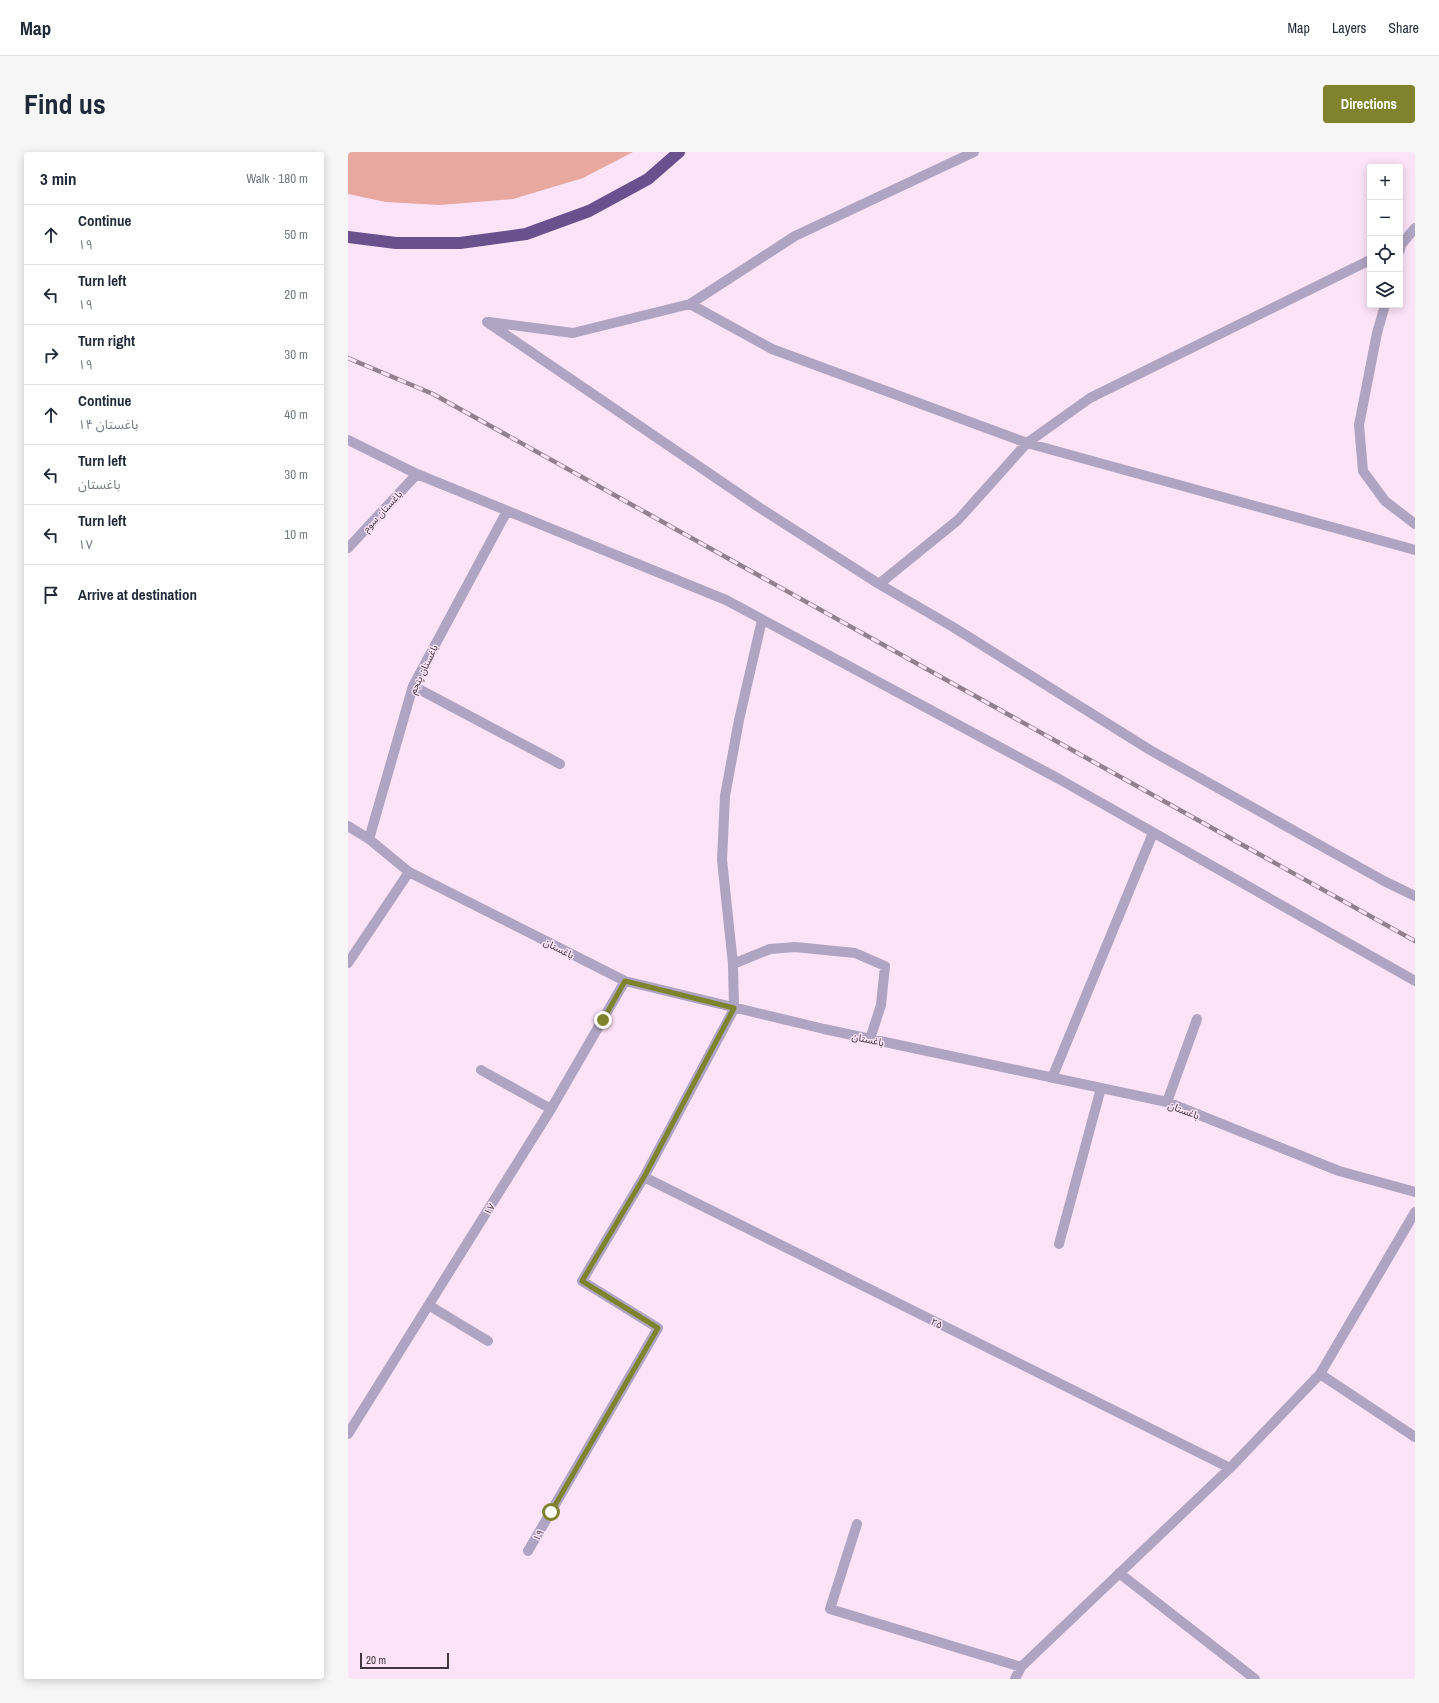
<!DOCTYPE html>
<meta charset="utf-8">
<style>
:root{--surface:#fff;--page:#f6f6f7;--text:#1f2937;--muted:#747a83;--line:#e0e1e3;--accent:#7f832e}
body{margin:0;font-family:"Archivo Narrow","Noto Sans Arabic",sans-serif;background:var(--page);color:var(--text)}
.controls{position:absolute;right:12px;top:12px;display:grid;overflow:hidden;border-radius:4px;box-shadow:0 2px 10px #0003}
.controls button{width:36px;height:36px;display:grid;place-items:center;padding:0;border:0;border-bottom:1px solid var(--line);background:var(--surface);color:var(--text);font:20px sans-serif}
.scale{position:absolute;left:12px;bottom:10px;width:89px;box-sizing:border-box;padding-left:4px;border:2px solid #40373f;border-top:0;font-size:11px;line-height:14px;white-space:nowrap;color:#40373f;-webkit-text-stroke:3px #fce3f8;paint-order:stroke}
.stop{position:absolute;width:12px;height:12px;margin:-9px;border:3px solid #7f832e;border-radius:50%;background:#fff}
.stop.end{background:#7f832e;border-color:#fff;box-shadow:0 1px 4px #0008}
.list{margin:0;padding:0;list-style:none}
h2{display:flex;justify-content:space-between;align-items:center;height:52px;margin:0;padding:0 16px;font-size:17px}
h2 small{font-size:13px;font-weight:400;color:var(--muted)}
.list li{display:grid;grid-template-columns:26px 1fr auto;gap:12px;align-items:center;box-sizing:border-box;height:60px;padding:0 16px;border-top:1px solid var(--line)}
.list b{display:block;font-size:15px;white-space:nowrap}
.list p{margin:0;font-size:13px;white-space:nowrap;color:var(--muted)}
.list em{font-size:13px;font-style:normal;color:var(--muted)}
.icon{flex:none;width:22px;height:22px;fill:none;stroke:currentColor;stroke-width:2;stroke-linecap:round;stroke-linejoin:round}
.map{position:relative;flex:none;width:1067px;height:1527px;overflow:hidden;border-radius:4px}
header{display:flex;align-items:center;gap:24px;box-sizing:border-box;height:56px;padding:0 20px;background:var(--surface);border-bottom:1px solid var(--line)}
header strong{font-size:19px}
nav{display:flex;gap:22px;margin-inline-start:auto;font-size:14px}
.intro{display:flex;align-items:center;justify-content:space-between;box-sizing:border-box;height:96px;padding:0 24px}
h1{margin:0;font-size:28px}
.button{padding:10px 18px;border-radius:4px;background:var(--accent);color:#fff;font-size:14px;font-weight:700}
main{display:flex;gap:24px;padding:0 24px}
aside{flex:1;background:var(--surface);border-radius:4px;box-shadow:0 2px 10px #0003}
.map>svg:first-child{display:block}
.green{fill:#e8a79f}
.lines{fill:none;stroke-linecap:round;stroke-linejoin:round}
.street{stroke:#afa4c1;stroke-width:10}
.highway{stroke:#6a508c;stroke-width:12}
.rail-casing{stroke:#91818f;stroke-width:4.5}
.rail{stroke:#fce3f8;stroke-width:3;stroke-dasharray:9;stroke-linecap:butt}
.route{stroke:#7f832e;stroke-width:5}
.labels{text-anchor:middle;stroke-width:3;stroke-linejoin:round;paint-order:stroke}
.street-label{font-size:10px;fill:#40373f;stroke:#fce3f8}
</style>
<header>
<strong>Map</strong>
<nav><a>Map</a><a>Layers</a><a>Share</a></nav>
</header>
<div class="intro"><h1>Find us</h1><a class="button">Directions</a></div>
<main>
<aside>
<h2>3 min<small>Walk · 180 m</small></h2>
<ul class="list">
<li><svg class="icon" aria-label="ahead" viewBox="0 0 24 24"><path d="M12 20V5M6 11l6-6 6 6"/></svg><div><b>Continue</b><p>۱۹</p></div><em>50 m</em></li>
<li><svg class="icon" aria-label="left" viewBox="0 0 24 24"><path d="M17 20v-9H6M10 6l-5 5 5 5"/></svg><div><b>Turn left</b><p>۱۹</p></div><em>20 m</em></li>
<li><svg class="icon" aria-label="right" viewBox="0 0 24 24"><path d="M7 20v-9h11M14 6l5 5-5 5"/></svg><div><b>Turn right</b><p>۱۹</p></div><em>30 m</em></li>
<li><svg class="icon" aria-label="ahead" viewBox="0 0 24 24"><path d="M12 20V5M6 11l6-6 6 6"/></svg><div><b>Continue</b><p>باغستان ۱۴</p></div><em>40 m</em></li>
<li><svg class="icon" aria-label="left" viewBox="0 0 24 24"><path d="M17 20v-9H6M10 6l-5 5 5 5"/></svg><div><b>Turn left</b><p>باغستان</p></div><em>30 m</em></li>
<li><svg class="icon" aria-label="left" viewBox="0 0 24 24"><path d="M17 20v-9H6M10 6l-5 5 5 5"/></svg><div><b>Turn left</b><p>۱۷</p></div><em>10 m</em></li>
<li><svg class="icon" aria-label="arrive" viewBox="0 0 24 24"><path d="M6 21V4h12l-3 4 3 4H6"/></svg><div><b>Arrive at destination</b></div></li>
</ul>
</aside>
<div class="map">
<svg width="1067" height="1527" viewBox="0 0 1067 1527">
<rect width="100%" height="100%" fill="#fce3f8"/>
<path class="green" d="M0,0H285L235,26L165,47L92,53L38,50L0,42Z"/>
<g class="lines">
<path class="street" d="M1052,98L1053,93L1067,76
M342,152L424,197L679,291L1067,398
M1037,153L1029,181L1011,273L1015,319L1037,349L1067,372
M139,170L409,354L531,432L605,475L802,598L1036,729L1067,744
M141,170L225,181L342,152L447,84L626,0
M0,288L69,322L378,448L711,627L1067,829
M0,396L69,322
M531,432L610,368L679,291L742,246L1022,108
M65,534L212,612
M0,674L21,687L61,720L277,829L476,877L819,950L991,1019L1067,1040
M21,687L65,534L159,359
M0,811L61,720
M385,812L422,797L447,795L507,801L537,814L533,853L522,887
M133,918L203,957
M704,926L805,681
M819,950L849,867
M296,1025L882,1316
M711,1092L753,936
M82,1154L140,1189
M972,1222L1067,1285
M0,1282L203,957L277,829
M509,1372L482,1457L673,1515
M180,1399L310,1176L234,1129L296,1025L386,857L385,812L374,708L377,644L391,568L414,468
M771,1421L907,1527
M667,1527L673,1515L882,1316L972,1222L1067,1060"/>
<path class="highway" d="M0,85L48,91H112L178,82L241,59L300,27L331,0"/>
<defs>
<path id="rail" d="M0,206L85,242L1067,789"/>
</defs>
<use href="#rail" class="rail-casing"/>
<use href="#rail" class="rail"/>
</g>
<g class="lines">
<path class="route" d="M203,1360L310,1176L234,1129L296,1025L386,856L277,829L255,868"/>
</g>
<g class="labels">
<g class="street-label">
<text transform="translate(34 359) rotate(-47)" y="4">باغستان سوم</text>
<text transform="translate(75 517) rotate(-64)" y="4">باغستان پنجم</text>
<text transform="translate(211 796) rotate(27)" y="4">باغستان</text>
<text transform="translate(520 887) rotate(12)" y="4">باغستان</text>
<text transform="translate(836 958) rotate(21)" y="4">باغستان</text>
<text transform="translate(141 1057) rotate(-58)" y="4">۱۷</text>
<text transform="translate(589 1171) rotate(26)" y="4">۲۵</text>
<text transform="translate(190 1383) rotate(-60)" y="4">۱۹</text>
</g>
</g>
</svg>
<div class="controls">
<button>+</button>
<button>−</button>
<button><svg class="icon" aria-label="locate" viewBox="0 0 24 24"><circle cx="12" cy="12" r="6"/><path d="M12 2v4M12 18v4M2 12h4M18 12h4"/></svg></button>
<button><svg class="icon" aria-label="layers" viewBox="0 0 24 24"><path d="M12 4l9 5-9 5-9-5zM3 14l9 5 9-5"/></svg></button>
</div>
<div class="scale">20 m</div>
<div class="stop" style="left:203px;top:1360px"></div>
<div class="stop end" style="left:255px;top:868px"></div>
</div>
</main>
